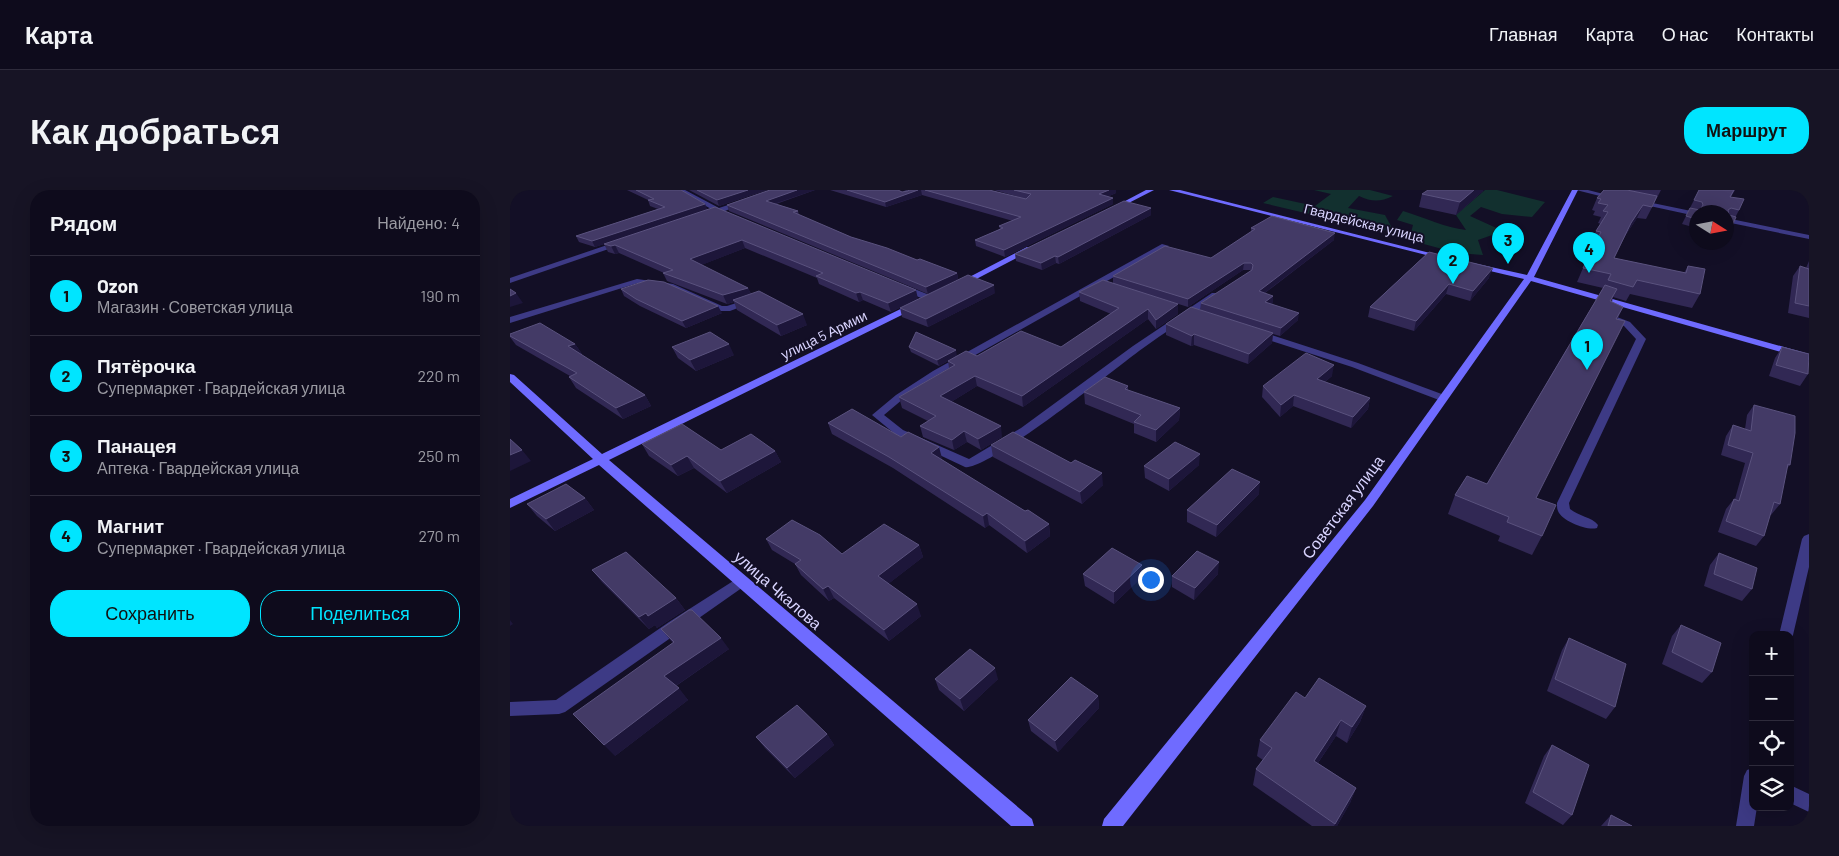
<!DOCTYPE html>
<html lang="ru">
<meta charset="utf-8">
<style>
:root{--surface:#0e0b1c;--page:#171425;--text:#f1f3f6;--muted:#9b9ba3;--line:#2e2b3b;--accent:#00e5ff}
body{margin:0;font-family:Barlow,sans-serif;background:var(--page);color:var(--text)}
.controls{position:absolute;right:15px;bottom:15px;display:grid;overflow:hidden;border-radius:10px;box-shadow:0 5px 20px #0002}
.controls button{width:45px;height:45px;display:grid;place-items:center;padding:0;border:0;border-bottom:1px solid var(--line);background:var(--surface);color:var(--text);font:25px sans-serif}
.compass{position:absolute;left:1179px;top:15px;width:45px;height:45px;border-radius:50%;background:var(--surface);box-shadow:0 5px 20px #0002;rotate:101deg}
.you{position:absolute;left:640px;top:389px;width:18px;height:18px;margin:-12px;border:4px solid #fff;border-radius:50%;background:#1a73e8;box-shadow:0 0 0 8px #1a73e833}
.badge{display:grid;place-items:center;width:32px;height:32px;border-radius:50%;background:var(--accent);color:#111;font-size:16px;font-weight:700}
.pin{position:absolute;translate:-50% -41px;filter:drop-shadow(0 1px 2px #0008)}
.pin::after{content:'';position:absolute;top:26px;width:18px;height:15px;background:inherit;clip-path:polygon(0 0,100% 0,50% 100%)}
.list{margin:0;padding:0;list-style:none}
h2{display:flex;justify-content:space-between;align-items:center;height:65px;margin:0;padding:0 20px;font-size:21px}
h2 small{font-size:16px;font-weight:400;color:var(--muted)}
.list li{display:grid;grid-template-columns:32px 1fr auto;gap:15px;align-items:center;box-sizing:border-box;height:80px;padding:0 20px;border-top:1px solid var(--line)}
.list b{display:block;font-size:19px;white-space:nowrap}
.list p{margin:0;font-size:16px;white-space:nowrap;color:var(--muted)}
.list em{font-size:16px;font-style:normal;color:var(--muted)}
.actions{display:flex;gap:10px;padding:15px 20px}
.actions a{flex:1;padding:11px 0;border:1px solid var(--accent);border-radius:20px;text-align:center;font-size:18px;color:var(--accent)}
.actions .main{background:var(--accent);color:#111}
.icon{flex:none;width:28px;height:28px;fill:none;stroke:currentColor;stroke-width:2;stroke-linecap:round;stroke-linejoin:round}
.map{position:relative;flex:none;width:1299px;height:636px;overflow:hidden;border-radius:20px}
header{display:flex;align-items:center;gap:30px;box-sizing:border-box;height:70px;padding:0 25px;background:var(--surface);border-bottom:1px solid var(--line)}
header strong{font-size:24px}
nav{display:flex;gap:28px;margin-inline-start:auto;font-size:18px}
.intro{display:flex;align-items:center;justify-content:space-between;box-sizing:border-box;height:120px;padding:0 30px}
h1{margin:0;font-size:35px}
.button{padding:12px 22px;border-radius:20px;background:var(--accent);color:#111;font-size:18px;font-weight:700}
main{display:flex;gap:30px;padding:0 30px}
aside{flex:1;background:var(--surface);border-radius:20px;box-shadow:0 5px 20px #0002}
.map>svg:first-child{display:block}
.green{fill:#12302f}
.lines{fill:none;stroke-linecap:round;stroke-linejoin:round}
.service{fill:#3d3a85;fill-rule:evenodd}
.minor{fill:#3d3a85;fill-rule:evenodd}
.secondary{fill:#6f6bff;fill-rule:evenodd}
.wall{fill:#312854}
.shaded-wall{fill:#1d163a}
.building{fill:#433a66;stroke:#5a527e}
.labels{text-anchor:middle;stroke-width:4;stroke-linejoin:round;paint-order:stroke}
.far-street-label{font-size:14px;fill:#d9d4ff;stroke:#130f26}
.street-label{font-size:16px;fill:#d9d4ff;stroke:#130f26}
</style>
<header>
<strong>Карта</strong>
<nav><a>Главная</a><a>Карта</a><a>О нас</a><a>Контакты</a></nav>
</header>
<div class="intro"><h1>Как добраться</h1><a class="button">Маршрут</a></div>
<main>
<aside>
<h2>Рядом<small>Найдено: 4</small></h2>
<ul class="list">
<li><span class="badge">1</span><div><b>Ozon</b><p>Магазин · Советская улица</p></div><em>190 m</em></li>
<li><span class="badge">2</span><div><b>Пятёрочка</b><p>Супермаркет · Гвардейская улица</p></div><em>220 m</em></li>
<li><span class="badge">3</span><div><b>Панацея</b><p>Аптека · Гвардейская улица</p></div><em>250 m</em></li>
<li><span class="badge">4</span><div><b>Магнит</b><p>Супермаркет · Гвардейская улица</p></div><em>270 m</em></li>
</ul>
<div class="actions"><a class="main">Сохранить</a><a>Поделиться</a></div>
</aside>
<div class="map">
<svg width="1299" height="636" viewBox="0 0 1299 636">
<rect width="100%" height="100%" fill="#130f26"/>
<path class="green" d="M804,0H860L883,6C870,12 862,12 849,6L838,18L875,25L882,38L872,41L753,13L763,7L805,16L821,4Z
M975,0H987L1035,12L1022,27L992,24L971,17L960,26L993,41L1007,45L1004,49L994,48L985,44L968,50L973,65L947,63L899,50L903,35L887,30L893,21C913,27 936,38 956,40L946,25Z"/>
<g class="lines">
<path class="service" d="M652,54L659,56L430,185L393,209L374,225L393,240L459,269L511,238L623,156L702,103H708V107C682,125 655,142 629,161C605,179 476,282 455,277L385,244L362,225L386,205L423,181Z
M127,89L163,94L212,116H217L242,108L246,111L220,121H210L158,97L128,93L0,133V127Z
M746,140L848,173L937,206L938,208L933,211L929,210L842,177L743,145V141Z
M231,386L236,387L238,391L236,395L55,522L49,524L0,526V512L46,510L159,432Z"/>
<path class="minor" d="M167,0H175L209,18L233,10L236,12L215,21L217,23L216,24L208,23L193,26V24L203,20Z
M1066,0H1078L1109,8L1106,10Z
M1128,10L1186,22H1188H1186V26L1126,13L1125,12Z
M1216,28L1299,45V49L1216,32Z
M109,51L116,53L0,93V88Z
M392,94L422,106L423,108L416,110L389,99V95Z
M1099,124L1120,132L1136,149L1059,313L1060,319C1068,326 1082,327 1088,335L1087,338C1077,341 1052,331 1048,321C1047,319 1047,316 1047,313L1126,149L1114,136L1096,129L1095,127Z
M1299,344V377L1283,445L1280,450V445H1269L1292,349L1294,346Z
M1243,578V617H1247L1244,636H1226L1234,586L1237,580Z
M1280,595L1299,604V622L1280,613Z"/>
<path class="secondary" d="M636,0H644L605,20L600,19Z
M659,0H670L936,67L932,69Z
M1062,0H1068L1024,87L1299,164V170L1021,91L863,316L613,636H592L594,629L855,310L1014,89L963,77V73L1017,85Z
M517,57L524,59L451,97L444,95Z
M405,112L409,115L408,117L99,270L522,629L524,636H501L89,275L0,318V309L83,269L0,192V184L4,185L92,264Z"/>
</g>
<path class="wall" d="M117,0H171L195,14L197,20L205,17L408,109L381,122L353,110L349,112L309,94L307,88L235,58L191,75L238,98L241,104L297,135L271,146L227,120L224,112L217,114L157,91L153,83H154L109,63L105,64L98,62L94,54L85,57L69,52L66,46L148,19L140,16L138,10Z
M179,0H257L209,16Z
M260,0H305L266,14L288,21L289,25L341,47L407,70L447,83L448,89L418,104L219,21L217,15Z
M320,0H388L392,2L396,1L394,0H479L516,9L484,0H606V3L597,7L603,14L495,67L466,56L465,50L490,39L489,36L503,31L412,5L376,17Z
M1094,0H1151L1136,29L1127,28L1115,46L1104,68L1174,83L1178,76L1190,104L1182,118L1120,104L1116,111L1103,107L1102,112L1113,117L1026,308L1032,346L1022,365L988,351L990,346L938,324L945,305L977,294L1093,98L1067,92L1073,78L1085,55L1081,54L1086,41L1091,34L1088,33L1091,27L1083,25L1085,21L1082,20L1087,8Z
M1189,0H1225L1221,7L1229,20L1217,44L1216,22H1186V38L1172,34Z
M973,1L946,25L909,17L912,4Z
M641,18V25L549,74L546,73L532,80L506,71L505,64Z
M741,38L824,50L755,103L763,113L761,114L788,130L770,146L763,144L762,153L738,174L684,155L681,156L656,145V134L690,120L691,113L741,81L740,80H733L678,117L643,106L668,124L646,139L638,129L513,217L467,196L441,212L492,247L471,260L457,252L444,260L413,247L410,236L418,231L392,218L389,207L439,178L438,171L467,166L551,157L601,124L570,111L569,102L603,93V86L701,68L741,42Z
M919,62L979,88L960,111L936,104L904,141L858,127L860,117Z
M1299,71V128L1278,123L1283,86L1290,76L1296,78Z
M111,99L212,123L176,138L130,116L114,106Z
M485,103L418,137L392,127L390,118Z
M0,144L65,154L72,164L71,165L135,205L141,216L113,229L66,198L59,187L60,186L6,155L0,147Z
M162,157L224,165L186,181L168,168Z
M399,157L447,166L429,176L401,162Z
M1272,157L1298,184L1290,196L1259,186L1265,168Z
M822,186L815,192L860,208L858,219L841,238L783,216L770,227L752,207L753,196Z
M618,196V200L670,218L669,230L646,252L624,243V234L575,214L574,202Z
M1244,215L1280,275L1277,278L1270,314L1261,325H1260L1254,346L1246,356L1208,342L1216,319L1224,309H1225L1235,273L1211,265L1216,246L1223,235L1235,239L1237,225Z
M318,233L391,247L432,268L431,269L515,321L539,334L540,346L517,363L479,335L475,338L383,278L322,244Z
M132,254L211,260L265,261L271,272L217,303L184,278L168,286L139,266Z
M481,255L593,295L572,314L483,267Z
M689,275L659,301L635,288L634,276Z
M749,304L706,347L677,332V320Z
M75,308L84,320L45,341L27,326L17,314Z
M256,349L332,364L409,355L413,367L378,394L411,426L379,451L324,408L319,411L291,385L285,374L262,360Z
M1209,363L1242,399L1232,411L1194,396L1200,375Z
M632,375V387L604,414L575,396L573,384Z
M82,380L166,408L175,420L147,438L145,435L139,439L92,392Z
M708,384L684,410L662,397V386Z
M1171,435L1202,482L1192,493L1152,474L1162,446Z
M151,439L219,459L166,496L178,510L105,566L163,453Z
M1059,448L1105,517L1096,529L1037,501L1052,460Z
M425,489H488L454,521L429,500Z
M588,506L589,518L548,562L521,541L518,530Z
M795,508L856,516L850,532L837,553L826,546L808,573L846,598L840,613L827,636H802L743,595L746,579L753,570L747,566L750,550Z
M317,544L324,555L285,588L255,558L246,547Z
M1042,555L1062,625L1053,635L1015,613L1034,566Z
M1101,625L1122,636H1091Z"/>
<path class="shaded-wall" d="M238,0H257L209,16L207,10Z
M287,0H305L258,16L256,11Z
M408,0H411L412,5L376,17L375,12Z
M599,0H606V3L590,10L589,4Z
M964,0H974L946,25L950,12Z
M603,8V14L495,67L494,60Z
M195,14L197,20L85,57L82,51Z
M1133,15L1127,28L1115,46L1098,81L1121,33Z
M641,18V25L549,74L548,67Z
M825,43L824,50L748,108L749,101Z
M232,50L235,58L184,78L180,69Z
M105,55L109,63L105,64L101,56Z
M545,66L546,73L532,80L531,73Z
M734,73L733,80L678,117V109Z
M983,78L979,88L960,111L963,101Z
M447,83L448,89L418,104L416,97Z
M939,94L936,104L904,141L906,131Z
M484,95L485,103L418,137L416,129Z
M238,98L242,106L223,110L224,112L217,114L213,105Z
M406,100L408,109L381,122L378,113Z
M350,102L353,110L349,112L346,103Z
M6,103L13,113L0,117V106Z
M763,106V113L754,120L755,112Z
M668,114V124L646,139V130Z
M208,116L212,123L176,138L172,131Z
M638,119V129L513,217L512,206Z
M789,123L788,130L770,146L771,138Z
M293,124L297,135L271,146L267,135Z
M763,143L762,153L738,174L739,164Z
M684,144V155L681,156L682,146Z
M65,154L72,164L65,167L58,156Z
M219,154L224,165L186,181L180,170Z
M446,160L447,166L429,176L427,170Z
M824,175L822,186L805,200L807,189Z
M465,186L467,196L433,217L430,206Z
M135,205L141,216L113,229L106,218Z
M784,205L783,216L770,227L771,215Z
M860,208L858,219L841,238L843,227Z
M670,218L669,230L646,252V240Z
M491,236L492,247L471,260L468,249Z
M454,241L457,252L444,260L442,250Z
M429,257L432,268L424,274L421,263Z
M12,260L21,271L0,281V265Z
M265,261L271,272L217,303L210,291Z
M690,264L689,275L659,301V289Z
M177,266L184,278L168,286L161,275Z
M592,283L593,295L572,314L570,302Z
M750,292L749,304L706,347L707,335Z
M75,308L84,320L45,341L36,329Z
M477,323L479,335L475,338L473,326Z
M539,334L540,346L517,363L515,351Z
M409,355L413,367L373,398L368,386Z
M709,372L708,384L684,410L685,398Z
M632,375V387L604,414V402Z
M318,396L324,408L319,411L313,399Z
M166,408L175,420L147,438L138,426Z
M407,414L411,426L379,451L374,440Z
M136,423L145,435L139,439L129,427Z
M0,430L3,434L0,436Z
M211,448L219,459L164,497L154,486Z
M485,478L488,489L454,521L450,509Z
M169,498L178,510L105,566L94,555Z
M588,506L589,518L548,562L545,551Z
M856,516L850,532L837,553L842,537Z
M831,530L826,546L799,586L804,571Z
M317,544L324,555L285,588L277,578Z
M846,598L840,613L827,636H824Z"/>
<path class="building" d="M126,0H171L195,14L82,51L66,46L155,17L138,10L144,9Z
M187,0H238L207,10Z
M260,0H287L256,11L288,21L283,22L341,47L377,58L407,70L410,69L447,83L416,97L217,15Z
M337,0H388L392,2L398,1L399,0H408L375,12Z
M415,0H479L516,9L521,4L504,0H599L589,4L603,8L494,60L465,50L493,38L489,36L511,27Z
M918,0H964L950,12L912,4Z
M1094,0H1117L1147,6L1142,17L1133,15L1121,33L1104,68L1176,83L1178,76L1195,79L1190,104L1127,90L1123,97L1098,90L1101,84L1073,78L1091,42L1086,41L1098,22L1093,21L1098,15L1088,13L1091,9L1087,8Z
M1189,0H1224L1220,7L1234,9L1229,20L1221,18L1218,20L1219,25L1226,27L1222,36L1216,35V22H1186V29L1176,26L1180,18L1190,20L1193,15L1192,12L1184,10Z
M614,11L641,18L548,67L545,66L531,73L505,64Z
M205,17L406,100L378,113L350,102L346,103L306,86L313,83L232,50L180,69L238,98L213,105L153,83L163,80L105,55L101,56L94,54Z
M762,26L825,43L749,101L763,106L755,112L789,123L771,138L691,113L742,80L743,75L741,73H734L678,109L603,86L655,56L701,68L745,39L741,38Z
M919,62L983,78L963,101L939,94L906,131L860,117Z
M1290,76L1299,79V116L1285,113Z
M458,85L484,95L416,129L390,118Z
M138,90L154,92L208,116L172,131L126,109L111,99Z
M593,90L668,114L646,130L638,119L512,206L465,186L430,206L491,236L468,249L454,241L442,250L410,236L426,226L389,207L445,175L438,171L456,161L467,166L511,141L551,157L609,118L569,102Z
M1095,95L1107,99L1100,111L1113,117L1106,129L1115,131L1026,308L1046,315L1032,346L997,332L999,327L945,305L957,286L977,294Z
M0,99L6,103L0,106Z
M249,101L293,124L267,135L223,110Z
M681,117L763,143L739,164L684,144L682,146L656,134Z
M30,133L65,154L58,156L135,205L106,218L59,187L67,183L0,146V144Z
M200,142L219,154L180,170L162,157Z
M406,142L446,160L427,170L399,157Z
M1272,157L1299,164L1298,184L1266,175Z
M796,163L824,175L807,189L860,208L843,227L784,205L771,215L753,196Z
M595,187L618,196L615,199L670,218L646,240L624,232L631,225L574,202Z
M1244,215L1285,226V243L1280,275L1278,274L1270,314L1264,312L1254,346L1216,331L1224,309L1229,311L1243,263L1218,255L1223,235L1241,241Z
M342,219L391,247L398,242L429,257L421,263L515,321L518,320L539,334L515,351L477,323L473,326L379,267L318,233Z
M172,234L211,260L241,244L265,261L210,291L177,266L161,275L132,254Z
M503,242L561,273L565,270L592,283L570,302L481,255Z
M0,249L12,260L0,265Z
M665,252L690,264L659,289L634,276Z
M722,279L750,292L707,335L677,320Z
M56,294L75,308L36,329L17,314Z
M282,330L310,345L332,364L374,334L409,355L368,386L407,414L374,440L318,396L313,399L285,374L291,370L256,349Z
M602,358L632,375L604,402L573,384Z
M687,361L709,372L685,398L662,386Z
M116,362L166,408L138,426L136,423L129,427L82,380Z
M1209,363L1247,378L1242,399L1204,384Z
M179,420H182L211,448L154,486L169,498L94,555L63,524L164,452L151,439Z
M1171,435L1211,453L1202,482L1162,462Z
M1059,448L1116,474L1105,517L1045,489Z
M460,459L485,478L450,509L425,489Z
M561,487L588,506L545,551L518,530Z
M809,488L856,516L842,537L831,530L804,571L846,598L825,634L746,579L762,558L750,550L786,502L795,508Z
M287,515L317,544L277,578L246,547Z
M1042,555L1079,575L1062,625L1023,602Z
M1101,625L1122,636H1098Z"/>
<g class="labels">
<g class="far-street-label">
<text transform="translate(854 33) rotate(14)" y="5">Гвардейская улица</text>
<text transform="translate(314 145) rotate(-26)" y="5">улица 5 Армии</text>
</g>
<g class="street-label">
<text transform="translate(833 317) rotate(-53)" y="6">Советская улица</text>
<text transform="translate(268 400) rotate(41)" y="6">улица Чкалова</text>
</g>
</g>
</svg>
<div class="controls">
<button>+</button>
<button>−</button>
<button><svg class="icon" aria-label="locate" viewBox="0 0 24 24"><circle cx="12" cy="12" r="6"/><path d="M12 2v4M12 18v4M2 12h4M18 12h4"/></svg></button>
<button><svg class="icon" aria-label="layers" viewBox="0 0 24 24"><path d="M12 4l9 5-9 5-9-5zM3 14l9 5 9-5"/></svg></button>
</div>
<svg class="compass" viewBox="-18 -18 36 36"><path d="M0-13l5 13h-10z" fill="#e53935"/><path d="M0 13l5-13h-10z" fill="#9b9ba3"/></svg>
<div class="you"></div>
<div class="pin badge" style="left:1077px;top:180px">1</div>
<div class="pin badge" style="left:943px;top:94px">2</div>
<div class="pin badge" style="left:998px;top:74px">3</div>
<div class="pin badge" style="left:1079px;top:83px">4</div>
</div>
</main>
